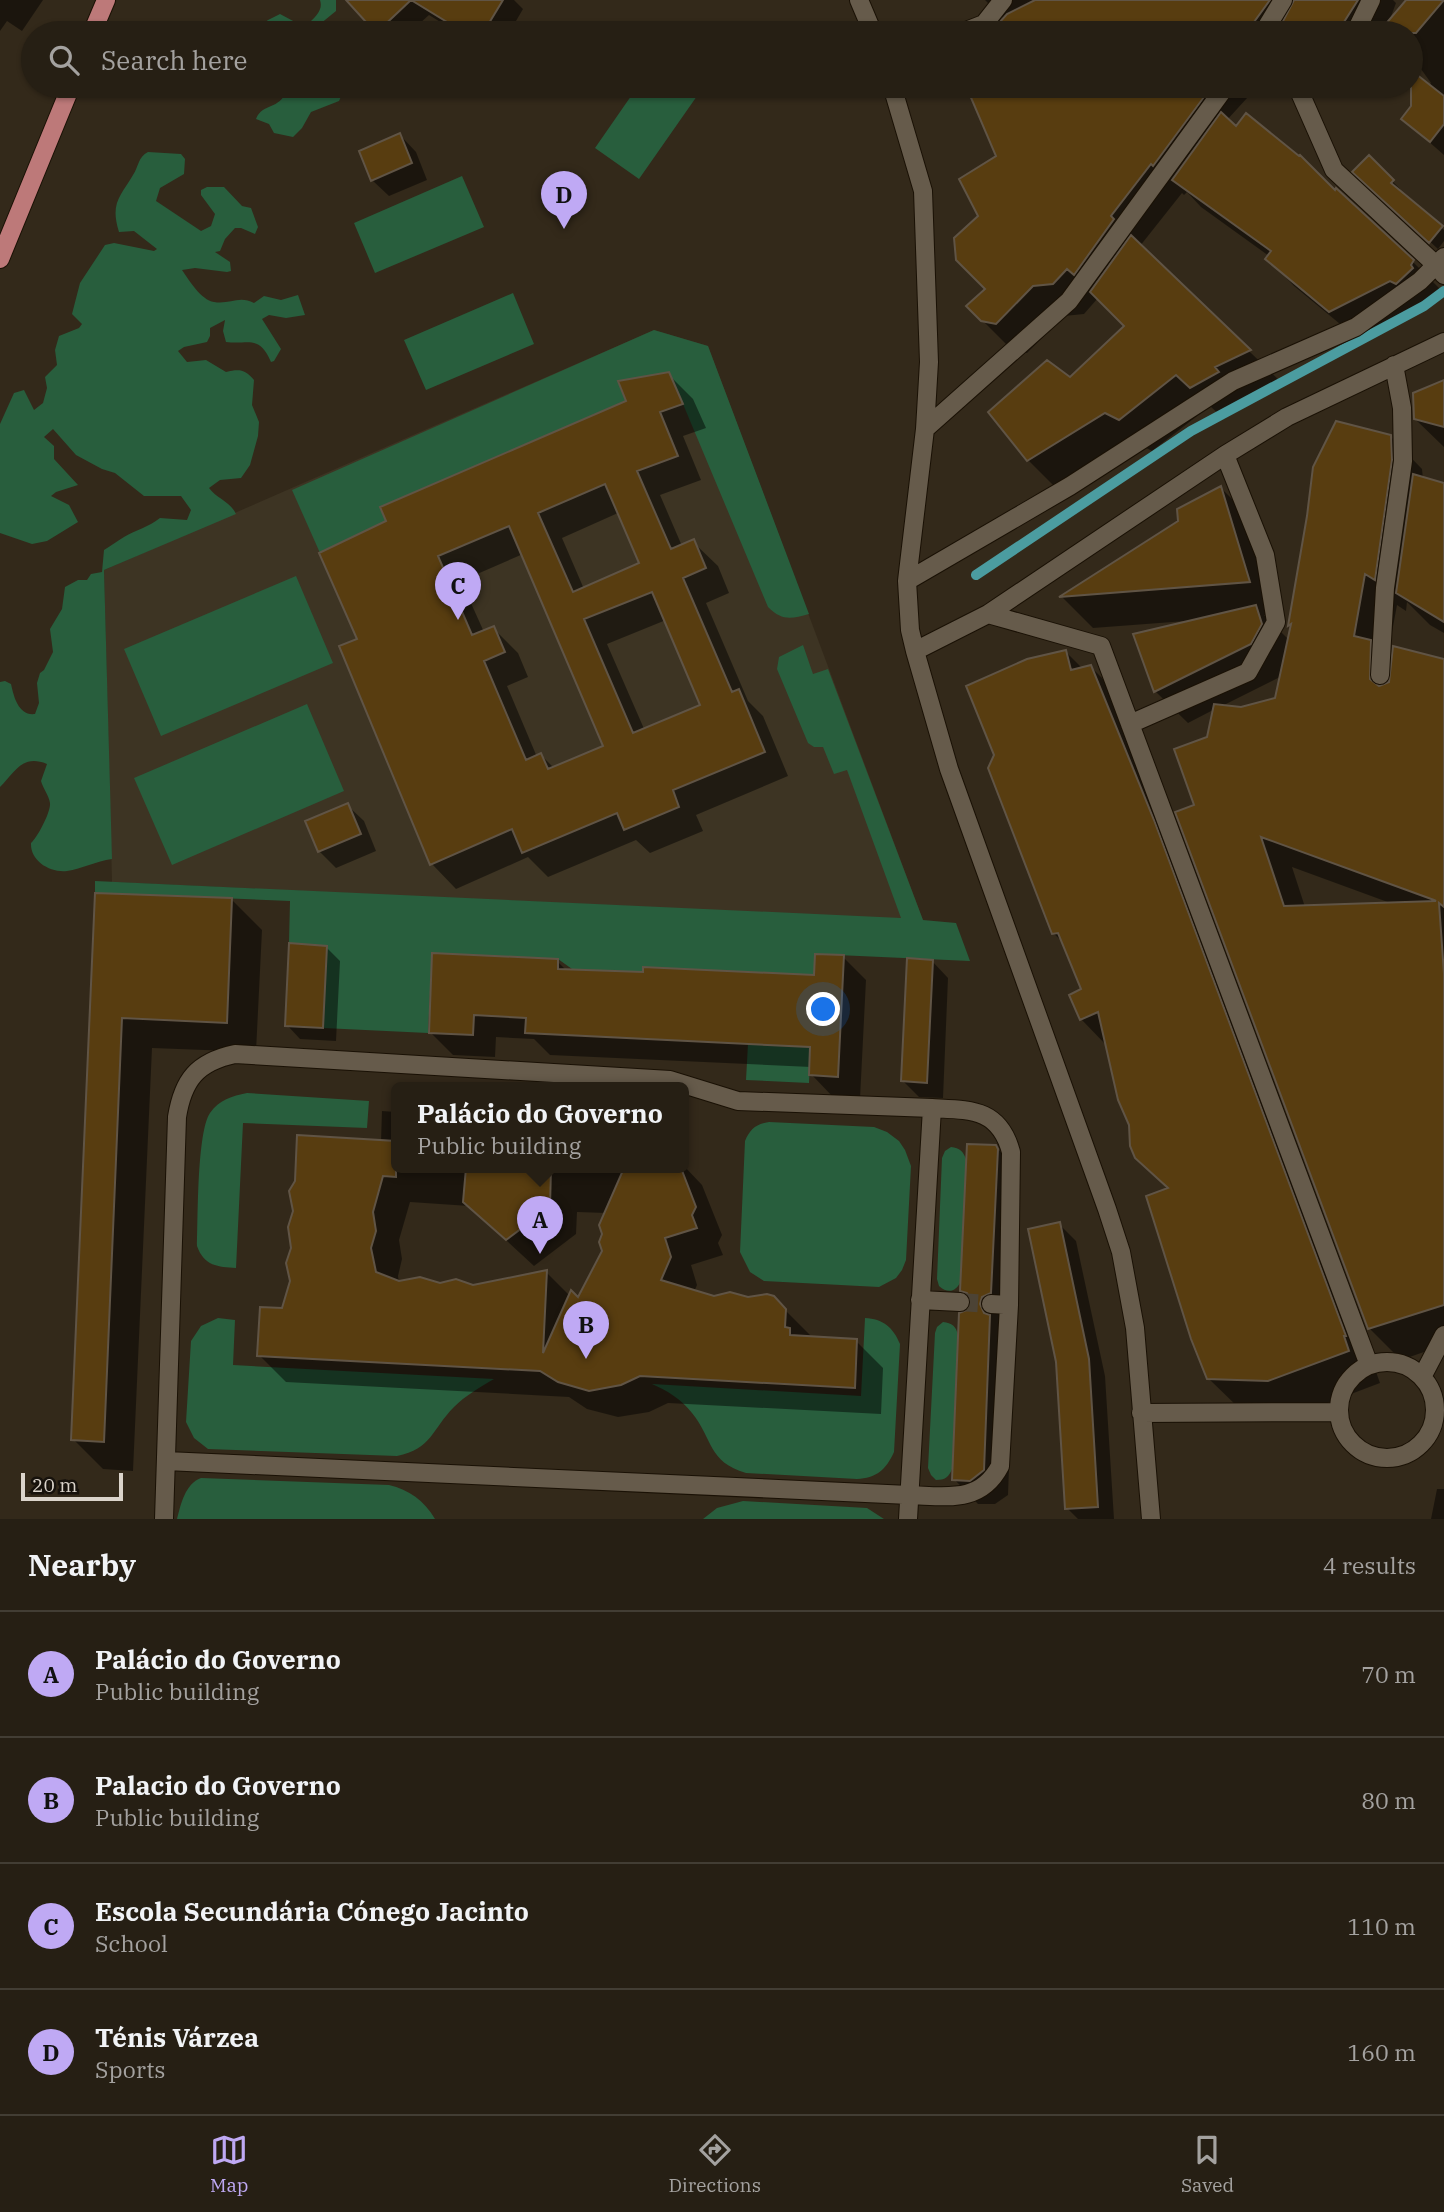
<!DOCTYPE html>
<meta charset="utf-8">
<style>
:root{--surface:#261f14;--page:#2e271d;--text:#f1f3f6;--muted:#a4a2a0;--line:#423d34;--accent:#bfa9f4}
body{margin:0;font-family:"IBM Plex Serif",serif;background:var(--page);color:var(--text)}
.scale{position:absolute;left:21px;bottom:18px;width:102px;box-sizing:border-box;padding-left:7px;border:4px solid #dbd4cb;border-top:0;font-size:19px;line-height:24px;white-space:nowrap;color:#dbd4cb;-webkit-text-stroke:5px #17120c;paint-order:stroke}
.you{position:absolute;left:824px;top:1010px;width:24px;height:24px;margin:-18px;border:5px solid #fff;border-radius:50%;background:#1a73e8;box-shadow:0 0 0 10px #1a73e833}
.badge{display:grid;place-items:center;width:46px;height:46px;border-radius:50%;background:var(--accent);color:#111;font-size:23px;font-weight:700}
.pin{position:absolute;translate:-50% -58px;filter:drop-shadow(0 2px 4px #0008)}
.pin::after{content:'';position:absolute;top:37px;width:24px;height:21px;background:inherit;clip-path:polygon(0 0,100% 0,50% 100%)}
.popup{position:absolute;left:391px;top:1082px;width:298px;height:91px;box-sizing:border-box;display:grid;place-content:center;border-radius:10px;background:var(--surface);filter:drop-shadow(0 2px 5px #0005);font-size:23px;white-space:nowrap;color:var(--muted)}
.popup b{font-size:26px;color:var(--text)}
.popup::after{content:'';position:absolute;left:50%;top:100%;margin-left:-14px;border:14px solid transparent;border-top-color:var(--surface)}
.list{margin:0;padding:0;list-style:none}
h2{display:flex;justify-content:space-between;align-items:center;height:91px;margin:0;padding:0 28px;font-size:30px}
h2 small{font-size:23px;font-weight:400;color:var(--muted)}
.list li{display:grid;grid-template-columns:46px 1fr auto;gap:21px;align-items:center;box-sizing:border-box;height:126px;padding:0 28px;border-top:2px solid var(--line)}
.list b{display:block;font-size:26px;white-space:nowrap}
.list p{margin:0;font-size:23px;white-space:nowrap;color:var(--muted)}
.list em{font-size:23px;font-style:normal;color:var(--muted)}
.icon{flex:none;width:38px;height:38px;fill:none;stroke:currentColor;stroke-width:2;stroke-linecap:round;stroke-linejoin:round}
.map{position:relative;flex:none;width:1444px;height:1519px;overflow:hidden}
.search{position:absolute;background:var(--surface);box-shadow:0 2px 5px #0004;left:21px;right:21px;top:21px;height:77px;display:flex;align-items:center;gap:18px;box-sizing:border-box;padding:0 24px;border-radius:38px;color:var(--muted);font-size:26px}
.sheet{height:595px;background:var(--surface)}
nav{display:flex;justify-content:space-around;align-items:center;box-sizing:border-box;height:98px;border-top:2px solid var(--line);background:var(--surface);font-size:19px;color:var(--muted)}
nav a{display:grid;justify-items:center;gap:4px}
nav .on{color:var(--accent)}
.map>svg:first-child{display:block}
.education{fill:#3d3423}
.green{fill:#285e3d}
.shadow{fill:#0007;fill-rule:evenodd}
.lines{fill:none;stroke-linecap:round;stroke-linejoin:round}
.stream{stroke:#4b9ca0;stroke-width:10}
.building{fill:#583d10;stroke:#605445;stroke-width:2;fill-rule:evenodd}
.minor-tunnel{stroke:#4c4335;stroke-width:18;stroke-dasharray:18 9;stroke-linecap:butt}
.minor-casing{stroke:#1a1105;stroke-width:20}
.major-casing{stroke:#1a1105;stroke-width:20}
.minor{stroke:#665b4b;stroke-width:18}
.major{stroke:#bd7979;stroke-width:18}
</style>
<div class="map">
<svg width="1444" height="1519" viewBox="0 0 1444 1519">
<rect width="100%" height="100%" fill="#33291a"/>
<path class="education" d="M654,330L708,346L923,920L112,882L104,570Z"/>
<path class="green" d="M320,0H336V11L309,33H260L258,28L268,20L280,14L295,22L311,21C317,15 323,9 320,0Z
M286,86H314L321,89L328,86H344L345,88L339,101L311,112L302,128L293,137L274,133L269,124L256,119C263,102 279,111 287,90Z
M638,86H704L639,179L595,148Z
M148,152L181,154L185,159L184,174L160,188L156,201L201,231L211,226L215,214L201,195V190L207,187H224L242,206L251,208L258,227L255,234L241,228H235L225,239L220,251L215,252L230,262L231,271L227,272L195,268L182,270C189,280 201,300 214,302C229,305 239,295 254,303L264,296L281,300L298,295L305,315L286,318L269,315L262,319L281,349L274,361L271,362C259,334 249,345 226,342L223,331L225,320L210,328V336L207,342L184,347L178,351L187,362L206,360L226,372C239,369 245,369 254,380L252,405L259,422L258,436L250,465L241,478L220,480L209,488C217,499 230,501 236,514L104,570L112,859C96,861 82,869 67,871C50,873 30,861 31,843C37,838 51,812 50,803C49,796 43,788 41,781L47,764C22,754 15,772 0,787V682L5,681L11,684C14,698 19,716 35,714L39,703L37,683L40,673L44,670L53,652L50,629L62,609L65,587L78,580H87L91,574L102,572L104,550C111,546 117,541 124,537C136,530 149,527 160,518L187,520L191,510L181,496H144L115,473L102,469L76,455L53,429L44,437L54,446V459L78,485L56,492L51,496L69,505L78,522L47,541L32,544L0,533V424L14,393L24,390L34,410L43,403L47,388L45,377L57,365L55,350L59,336L79,328L82,324L72,314L80,283L105,245L114,243L154,251L157,249L134,231L119,232C110,203 120,197 133,175C139,166 138,157 148,152Z
M462,176L484,227L375,273L354,223Z
M513,293L534,344L426,390L404,340Z
M654,330L708,346L809,614C791,619 782,621 768,607L683,404L626,401L380,508L386,521L320,553L292,490Z
M296,576L333,663L161,736L124,649Z
M803,645L813,674L828,669L923,920L956,923L970,961L815,954L809,1083L746,1080L748,1044H765L604,1037L606,971L572,969L558,959L432,953L428,1033L323,1028L327,946L289,943L290,901L95,893V881L901,918L847,770L834,774L823,747H814L808,743L777,669L779,657Z
M307,704L344,791L172,865L134,778Z
M247,1093L369,1101L367,1128L243,1123L236,1268C218,1267 204,1266 197,1246C198,1218 197,1132 210,1113C219,1100 232,1096 247,1093Z
M769,1122L874,1127L887,1132L899,1141L905,1150L911,1166L906,1260L902,1270L896,1278L879,1287L764,1281L750,1272L740,1252L745,1141C750,1129 756,1124 769,1122Z
M951,1147C960,1148 963,1151 966,1159L961,1281C956,1292 948,1294 939,1286L937,1279L942,1158L945,1151Z
M218,1318L235,1320L233,1365L494,1379C480,1387 465,1396 454,1407C432,1429 432,1449 397,1456L208,1449L194,1438L186,1422L191,1341L201,1326Z
M865,1318C883,1319 893,1327 900,1344L894,1452C886,1470 876,1478 857,1479L746,1473C708,1462 713,1439 692,1413C681,1399 668,1391 652,1384L861,1396Z
M943,1322C952,1323 956,1326 958,1335L952,1469C949,1477 945,1480 936,1480L931,1475L928,1468L935,1333L937,1327Z
M201,1478L389,1485C409,1490 424,1500 435,1519H177C181,1504 185,1484 201,1478Z
M743,1501L867,1508L884,1519H703L717,1508Z"/>
<path class="shadow" d="M0,0H43L22,31L7,21L0,31Z
M365,0H514L523,9L509,33H458L429,15L409,33H379L358,10Z
M985,0H1393L1396,3L1389,22L1408,0H1444V155L1403,119L1431,83L1411,55V33H1395L1389,24L1385,33H1001L1007,22Z
M968,86H1258L1227,120L1335,192L1413,262L1440,289L1437,293L1439,296L1424,311L1419,308L1357,338L1294,286L1267,258L1269,256L1201,207L1187,192L1184,195L1182,193L1140,246L1282,383L1246,400L1249,404L1224,419L1210,406L1152,451L1139,444L1060,492L1028,460L1070,380L1126,326L1098,298L1084,314L1064,316L1027,353L1013,351L982,320L988,289L980,217L998,157Z
M400,135L416,152L427,180L389,196L372,180Z
M1369,157L1400,189L1398,191L1444,230V241L1438,249L1362,179Z
M668,374L693,399L706,428L683,436L701,480L660,495L682,546L693,542L718,566L729,593L706,603L748,701L763,716L788,776L696,815L703,831L650,853L636,840L548,877L528,857L456,889L432,864L359,640L322,554L629,402ZM618,513L642,564L584,589L562,538ZM523,554L605,747L554,768L541,755L537,757L507,686L528,677L518,653L493,628L484,632L461,581ZM666,620L703,706L645,731L607,644Z
M1444,382V447L1415,419Z
M1390,436L1422,469L1423,479L1444,485V633L1430,625L1407,602L1406,611L1397,605L1387,659L1393,665L1444,660V1345L1401,1360L1369,1328L1196,806L1215,709L1188,723L1155,691L1186,621L1093,628L1062,597L1180,522L1221,488L1253,520L1281,614L1264,615L1289,640L1292,627L1290,625L1309,516ZM1282,676L1277,699L1241,709L1220,707ZM1292,867L1393,904L1305,907Z
M1066,652L1083,669L1091,667L1123,699L1185,854L1377,1368L1375,1369L1380,1383L1301,1413L1241,1410L1208,1378L1169,1190L1137,1157L1131,1125L1107,1046L1081,1019L1083,990L1065,944L1053,933Z
M347,805L364,821L376,851L336,868L319,851Z
M97,895L232,900L262,930L256,1052L152,1048L133,1471L103,1469L73,1439Z
M326,947L340,961L336,1041L300,1039L287,1025Z
M843,957L866,980L860,1099L833,1097L811,1074V1067L550,1055L534,1039L496,1037L495,1057L453,1055L430,1032L557,961L567,971L815,977Z
M932,961L948,978L943,1098L919,1097L903,1081Z
M382,1111L396,1112V1168H684V1166L702,1185L722,1235L718,1243L723,1255L691,1265L697,1285L694,1292L714,1298H773L813,1338L856,1341L883,1368L881,1414L668,1403L649,1412L618,1417L587,1409L569,1397L286,1382L259,1355L381,1142ZM410,1202L469,1206L534,1266L576,1234L577,1212L606,1213L604,1251L579,1299L570,1296L546,1272L473,1287L399,1283L398,1276L402,1259L399,1240Z
M996,1147L1020,1172L1008,1495L995,1504H978L954,1479L973,1302L962,1290Z
M1059,1224L1076,1241L1105,1376L1114,1519H1078L1067,1508Z
M1437,1489H1444V1519H1431Z"/>
<g class="lines">
<path class="stream" d="M976,575L1191,431L1424,306L1444,291"/>
</g>
<path class="building" d="M346,0H503L483,33H465L411,0L376,33Z
M1035,0H1270L1246,33H990L1007,14Z
M1294,0H1358L1337,33H1296L1282,23Z
M1406,0H1444L1416,33H1378Z
M1411,70L1444,96V124L1430,142L1401,119L1411,106Z
M966,86H1191L1204,97L1153,166L1151,164L1111,216L1114,219L1074,275L1067,269L1053,284L1033,286L996,324L981,321L966,306L985,289L956,260L954,238L978,216L959,179L996,156Z
M1221,112L1236,126L1246,113L1299,156L1300,155L1335,190L1336,188L1414,260L1411,265L1413,268L1396,284L1390,281L1329,312L1265,259L1271,251L1172,180Z
M400,133L412,163L371,181L359,151Z
M1369,155L1394,180L1391,183L1443,226L1429,243L1352,172Z
M1131,235L1251,350L1215,367L1219,372L1190,388L1176,375L1119,420L1105,413L1027,461L988,412L1047,360L1070,377L1124,326L1090,292Z
M669,372L683,404L660,412L678,456L637,471L671,549L694,539L706,568L683,578L732,692L739,689L765,752L673,790L679,807L624,830L617,813L522,853L512,829L430,865L339,646L357,639L319,553L386,521L380,507L626,401L618,381ZM605,484L639,563L573,592L538,513ZM509,526L603,746L548,769L541,753L526,760L484,661L505,652L494,626L472,635L438,556ZM652,592L700,705L633,733L584,619Z
M1444,380V427L1414,419L1413,393Z
M1336,421L1391,435L1392,460L1375,580L1365,574L1354,636L1371,640L1370,679L1379,686L1389,682L1393,646L1444,659V907L1439,903L1444,974V1305L1368,1329L1175,812L1194,805L1174,749L1207,737L1214,704L1241,707L1275,698L1291,624L1288,626L1307,516L1313,467ZM1261,837L1434,900L1436,901L1284,906Z
M1413,474L1444,483V622L1396,593Z
M1221,486L1250,582L1059,597L1178,521L1177,509Z
M1256,605L1262,624L1251,644L1154,692L1133,634Z
M1066,650L1071,670L1091,665L1154,820L1346,1336H1344L1349,1351L1268,1381L1207,1379L1191,1339L1146,1196L1168,1188L1135,1158L1130,1146L1129,1125L1118,1100L1098,1012L1080,1020L1069,995L1081,989L1058,933L1052,934L988,768L994,755L966,686L1027,659Z
M348,803L361,834L318,852L305,821Z
M95,893L232,898L227,1023L122,1018L104,1442L71,1440Z
M289,943L327,946L323,1028L285,1026Z
M432,953L558,959V969L643,972V967L814,975L815,954L844,955L838,1077L809,1075L810,1047L525,1033L526,1018L474,1015L473,1035L429,1033Z
M907,958L933,960L927,1083L901,1081Z
M297,1135L396,1141V1177L383,1176L373,1212L376,1231L371,1248L376,1272L399,1281L420,1277L440,1283L456,1279L473,1285L547,1270L543,1353L571,1290L578,1297L602,1251L599,1242L602,1234L599,1225L624,1168H681L696,1207L692,1215L697,1228L665,1238L671,1257L661,1280L714,1296L730,1292L748,1297L767,1294L774,1296L786,1309L785,1327L790,1328V1335L857,1339L855,1388L640,1376L621,1385L589,1391L558,1382L540,1371L257,1356L260,1307L282,1308L290,1281L286,1263L291,1248L288,1227L293,1211L289,1191L295,1181Z
M967,1144L996,1145L998,1149L991,1293L982,1297L980,1304L984,1313L990,1315L984,1470L970,1481L952,1480L959,1313L969,1309L971,1302L967,1293L960,1291Z
M466,1168H551L550,1207L506,1240L463,1202Z
M1060,1222L1089,1359L1098,1507L1065,1509L1056,1362L1028,1229Z"/>
<g class="lines">
<path class="minor-tunnel" d="M960,1302L991,1304"/>
<defs>
<path id="minor" d="M859,0L873,33
M961,33L984,24L1003,0
M1263,33L1283,0
M1355,33L1371,0
M892,86L923,191L929,362L925,429L907,581L910,630L915,651
M1297,86L1334,170L1436,265L1444,275
M925,429L1069,301L1226,86
M907,581L1070,486L1233,381L1356,327L1420,281L1444,257
M988,614L1101,646L1369,1365
M1380,675L1385,588L1403,461L1402,408L1394,365
M1130,724L1248,672L1276,622L1265,555L1225,455
M920,1300L960,1302
M991,1304L1009,1305
M1339 1410a48 48 0 1 1 96 0a48 48 0 1 1-96 0Z
M1422,1377L1444,1335
M1141,1413L1339,1412
M166,1461L909,1495C946,1496 980,1504 1000,1466L1009,1305L1011,1152C999,1108 970,1110 932,1108
M164,1519L177,1117C183,1080 197,1062 235,1054L670,1080L738,1101L932,1108L908,1519
M1151,1519L1135,1328L1121,1252L1107,1209L949,769L915,651L988,614L1225,455L1287,417L1444,342"/>
<path id="major" d="M92,33L106,0
M0,259L71,86"/>
</defs>
<use href="#minor" class="minor-casing"/>
<use href="#major" class="major-casing"/>
<use href="#minor" class="minor"/>
<use href="#major" class="major"/>
</g>
</svg>
<div class="scale">20 m</div>
<div class="you"></div>
<div class="pin badge" style="left:540px;top:1254px">A</div>
<div class="popup"><b>Palácio do Governo</b>Public building</div>
<div class="pin badge" style="left:586px;top:1359px">B</div>
<div class="pin badge" style="left:458px;top:620px">C</div>
<div class="pin badge" style="left:564px;top:229px">D</div>
<div class="search"><svg class="icon" aria-label="search" viewBox="0 0 24 24"><circle cx="10" cy="10" r="6"/><path d="M15 15l6 6"/></svg>Search here</div>
</div>
<section class="sheet">
<h2>Nearby<small>4 results</small></h2>
<ul class="list">
<li><span class="badge">A</span><div><b>Palácio do Governo</b><p>Public building</p></div><em>70 m</em></li>
<li><span class="badge">B</span><div><b>Palacio do Governo</b><p>Public building</p></div><em>80 m</em></li>
<li><span class="badge">C</span><div><b>Escola Secundária Cónego Jacinto</b><p>School</p></div><em>110 m</em></li>
<li><span class="badge">D</span><div><b>Ténis Várzea</b><p>Sports</p></div><em>160 m</em></li>
</ul>
</section>
<nav>
<a class="on"><svg class="icon" aria-label="map" viewBox="0 0 24 24"><path d="M3 6l6-2 6 2 6-2v14l-6 2-6-2-6 2zM9 4v14M15 6v14"/></svg>Map</a>
<a><svg class="icon" aria-label="directions" viewBox="0 0 24 24"><path d="M12 3l9 9-9 9-9-9zM9 14v-3h6M13 9l2 2-2 2"/></svg>Directions</a>
<a><svg class="icon" aria-label="saved" viewBox="0 0 24 24"><path d="M7 4h10v16l-5-4-5 4z"/></svg>Saved</a>
</nav>
